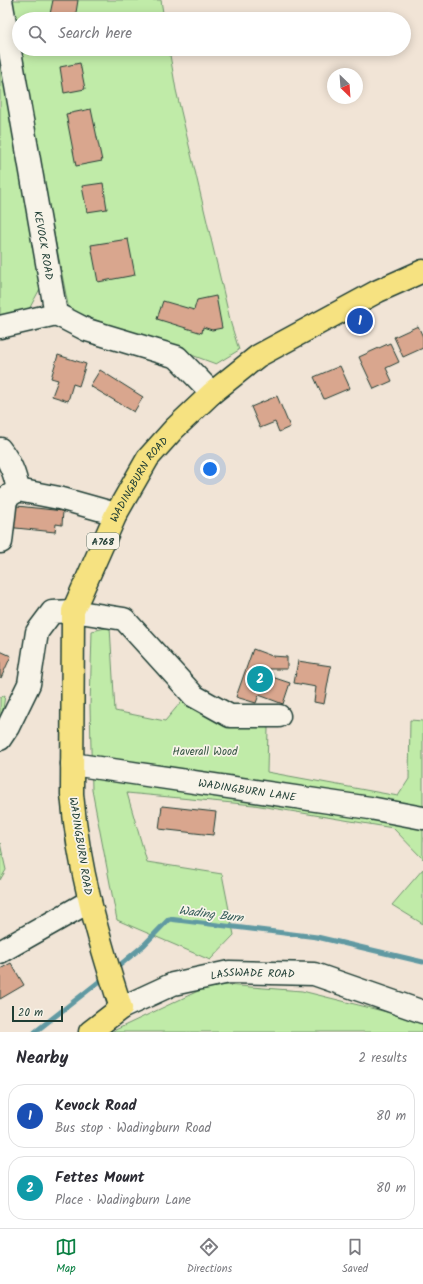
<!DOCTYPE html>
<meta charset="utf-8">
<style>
:root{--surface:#fff;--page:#f2f2f3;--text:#2b2b33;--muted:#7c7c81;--line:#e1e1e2;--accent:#0b8043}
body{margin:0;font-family:Kalam,sans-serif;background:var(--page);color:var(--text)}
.compass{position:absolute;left:327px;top:68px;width:36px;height:36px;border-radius:50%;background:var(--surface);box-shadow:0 2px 10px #0003;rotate:155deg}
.scale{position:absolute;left:12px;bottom:10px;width:51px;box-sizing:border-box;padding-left:4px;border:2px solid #1f3d34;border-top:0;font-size:11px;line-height:14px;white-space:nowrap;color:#1f3d34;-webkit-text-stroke:3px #f7f3e8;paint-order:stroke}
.you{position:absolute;left:210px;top:469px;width:14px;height:14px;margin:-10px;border:3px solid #fff;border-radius:50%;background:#1a73e8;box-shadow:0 0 0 6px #1a73e833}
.badge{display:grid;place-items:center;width:26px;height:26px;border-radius:50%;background:var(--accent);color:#fff;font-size:13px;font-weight:700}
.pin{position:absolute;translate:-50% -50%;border:2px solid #fff;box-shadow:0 1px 4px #0006}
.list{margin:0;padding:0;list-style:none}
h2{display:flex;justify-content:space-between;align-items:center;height:52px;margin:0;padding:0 16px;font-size:17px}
h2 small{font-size:13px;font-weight:400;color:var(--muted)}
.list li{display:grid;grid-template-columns:26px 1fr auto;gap:12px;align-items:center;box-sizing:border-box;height:64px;margin:0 8px 8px;padding:0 8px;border:1px solid var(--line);border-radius:16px}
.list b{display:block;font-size:15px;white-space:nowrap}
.list p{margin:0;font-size:13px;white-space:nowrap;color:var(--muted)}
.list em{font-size:13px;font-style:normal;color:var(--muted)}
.icon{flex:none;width:22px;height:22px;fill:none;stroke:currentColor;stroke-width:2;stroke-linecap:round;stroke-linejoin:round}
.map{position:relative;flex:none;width:423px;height:1032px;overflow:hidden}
.search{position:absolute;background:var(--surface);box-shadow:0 2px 10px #0003;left:12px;right:12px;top:12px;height:44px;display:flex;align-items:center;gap:10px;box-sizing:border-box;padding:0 14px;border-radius:22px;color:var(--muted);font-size:15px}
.sheet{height:196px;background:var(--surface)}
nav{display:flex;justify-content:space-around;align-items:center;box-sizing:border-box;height:56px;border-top:1px solid var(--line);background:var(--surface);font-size:11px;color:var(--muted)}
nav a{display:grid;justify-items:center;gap:2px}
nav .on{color:var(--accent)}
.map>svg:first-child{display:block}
.green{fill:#c0eba8;stroke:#70946e}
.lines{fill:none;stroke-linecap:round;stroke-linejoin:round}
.stream{stroke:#6099a2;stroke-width:5}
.building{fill:#d9a68e;stroke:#1f3d34}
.minor-casing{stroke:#1f3d34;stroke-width:25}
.major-casing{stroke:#1f3d34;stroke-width:25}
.minor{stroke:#f7f3e8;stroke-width:22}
.major{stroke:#f6e281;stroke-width:22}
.labels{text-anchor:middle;stroke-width:3.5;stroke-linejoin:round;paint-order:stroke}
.shield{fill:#f7f3e8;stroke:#60746a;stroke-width:1}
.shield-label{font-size:10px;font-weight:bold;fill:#1f3d34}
.street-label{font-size:11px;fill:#1f3d34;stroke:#f7f3e8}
.park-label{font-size:11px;fill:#375745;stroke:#f7f3e8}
.water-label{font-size:12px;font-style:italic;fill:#355c59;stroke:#f7f3e8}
</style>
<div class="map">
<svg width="423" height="1032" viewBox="0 0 423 1032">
<rect width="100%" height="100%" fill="#f1e4d6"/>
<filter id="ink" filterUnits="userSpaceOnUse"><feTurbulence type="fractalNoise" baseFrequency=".025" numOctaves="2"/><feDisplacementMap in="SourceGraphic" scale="8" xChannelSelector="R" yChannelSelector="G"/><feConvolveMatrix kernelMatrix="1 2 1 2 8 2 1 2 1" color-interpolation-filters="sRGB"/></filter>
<g filter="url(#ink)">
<path class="green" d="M8,0H161L164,19H19V49H169L176,90L231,324L239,350L216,364L69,310Z
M0,44L42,285L27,313L0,319Z
M110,627L115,711L165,721L192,689L268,728L267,772L398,796L409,779L410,720L423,721V859L393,828L254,805L127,793L147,862L222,874L234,935L210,960L117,920L92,790L90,706L92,631Z
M5,695L0,732V698Z
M0,843L6,870L0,880Z
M423,869V924L392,905Z
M213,984L302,991L423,1021V1032H111Z"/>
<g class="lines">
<path class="stream" d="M114,970L144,945L169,919L317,937L423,962
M35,1032L105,977"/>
</g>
<path class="building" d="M53,0H78L75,19H49Z
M80,63L85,89L64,93L60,67Z
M91,109L102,161L76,166L66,114Z
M103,183L107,209L87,212L82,186Z
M128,239L135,275L98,282L91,245Z
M216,296L222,328L212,330L203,327L202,333L157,319L163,301L194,310L197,300Z
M418,326L423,337V348L403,357L394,337Z
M390,343L399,362L386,368L392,381L374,389L359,357Z
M58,355L86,364L79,386L73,384L68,401L52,396L58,380L51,378Z
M340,366L350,388L324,399L314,377Z
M100,370L143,397L134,412L90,386Z
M277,396L290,427L279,432L275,422L260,428L251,407Z
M8,505L63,511L62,525L56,524L55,532L6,527Z
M253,649L272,656L287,657V669H268L266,675L290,683L283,704L259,695L256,703L236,697Z
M0,651L11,656L1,678L0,677Z
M298,661L331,666L324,704L314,702L316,687L294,683Z
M162,806L216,812L213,835L159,829Z
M11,963L24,985L0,999V969Z"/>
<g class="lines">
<defs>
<g id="minor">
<path id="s1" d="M1,0L56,314L87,330L177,357L212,393"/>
<path d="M0,327L56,314"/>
<path d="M0,449C10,462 15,473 18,490"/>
<path d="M1,542L6,498L18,490L59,498L116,514"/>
<path d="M0,739L8,727L29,684L37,632L52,612L73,611L124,619L194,696L230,716H279"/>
<path id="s2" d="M72,764L370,808L423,818"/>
<path d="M0,952L90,901"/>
<path id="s3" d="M121,1008L173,984L229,972L314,974L423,1012"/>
</g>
<g id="major">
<path id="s4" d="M90,1032L121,1008C98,938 78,867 72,794L73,611L116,514L148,458L174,429L212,393L258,356L378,291L423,271"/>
</g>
</defs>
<use href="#minor" class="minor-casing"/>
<use href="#major" class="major-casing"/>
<use href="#minor" class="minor"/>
<use href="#major" class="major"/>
</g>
</g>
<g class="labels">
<rect class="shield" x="87" y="533" width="32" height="16" rx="3"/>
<g class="shield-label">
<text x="103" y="545">A768</text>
</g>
<g class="street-label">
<text dy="4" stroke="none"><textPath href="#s1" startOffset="249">KEVOCK ROAD</textPath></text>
<text dy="4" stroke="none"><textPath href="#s4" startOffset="590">WADINGBURN ROAD</textPath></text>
<text dy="4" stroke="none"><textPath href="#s2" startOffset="177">WADINGBURN LANE</textPath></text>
<text transform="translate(81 846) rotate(81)" y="4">WADINGBURN ROAD</text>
<text dy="4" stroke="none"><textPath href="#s3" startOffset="138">LASSWADE ROAD</textPath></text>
</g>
<g class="park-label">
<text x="205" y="755">Haverall Wood</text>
</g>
<g class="water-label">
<text transform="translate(211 914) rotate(7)" y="4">Wading Burn</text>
</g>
</g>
</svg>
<svg class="compass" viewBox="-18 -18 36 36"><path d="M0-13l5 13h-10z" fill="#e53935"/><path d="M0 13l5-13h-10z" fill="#7c7c81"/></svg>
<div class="scale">20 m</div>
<div class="you"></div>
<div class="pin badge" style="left:360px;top:321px;background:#1a4fb4">1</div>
<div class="pin badge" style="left:260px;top:679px;background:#0f9aa8">2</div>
<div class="search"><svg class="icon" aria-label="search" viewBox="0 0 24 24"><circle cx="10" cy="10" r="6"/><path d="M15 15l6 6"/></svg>Search here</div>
</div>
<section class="sheet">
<h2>Nearby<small>2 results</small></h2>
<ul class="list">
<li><span class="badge" style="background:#1a4fb4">1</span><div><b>Kevock Road</b><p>Bus stop · Wadingburn Road</p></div><em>80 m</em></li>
<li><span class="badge" style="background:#0f9aa8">2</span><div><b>Fettes Mount</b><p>Place · Wadingburn Lane</p></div><em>80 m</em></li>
</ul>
</section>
<nav>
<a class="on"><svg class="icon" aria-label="map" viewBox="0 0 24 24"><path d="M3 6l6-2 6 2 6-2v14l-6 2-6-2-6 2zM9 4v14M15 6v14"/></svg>Map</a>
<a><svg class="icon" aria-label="directions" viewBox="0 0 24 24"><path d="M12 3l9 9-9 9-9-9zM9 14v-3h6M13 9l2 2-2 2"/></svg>Directions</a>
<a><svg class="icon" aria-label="saved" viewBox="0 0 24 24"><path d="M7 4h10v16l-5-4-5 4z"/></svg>Saved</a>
</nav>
